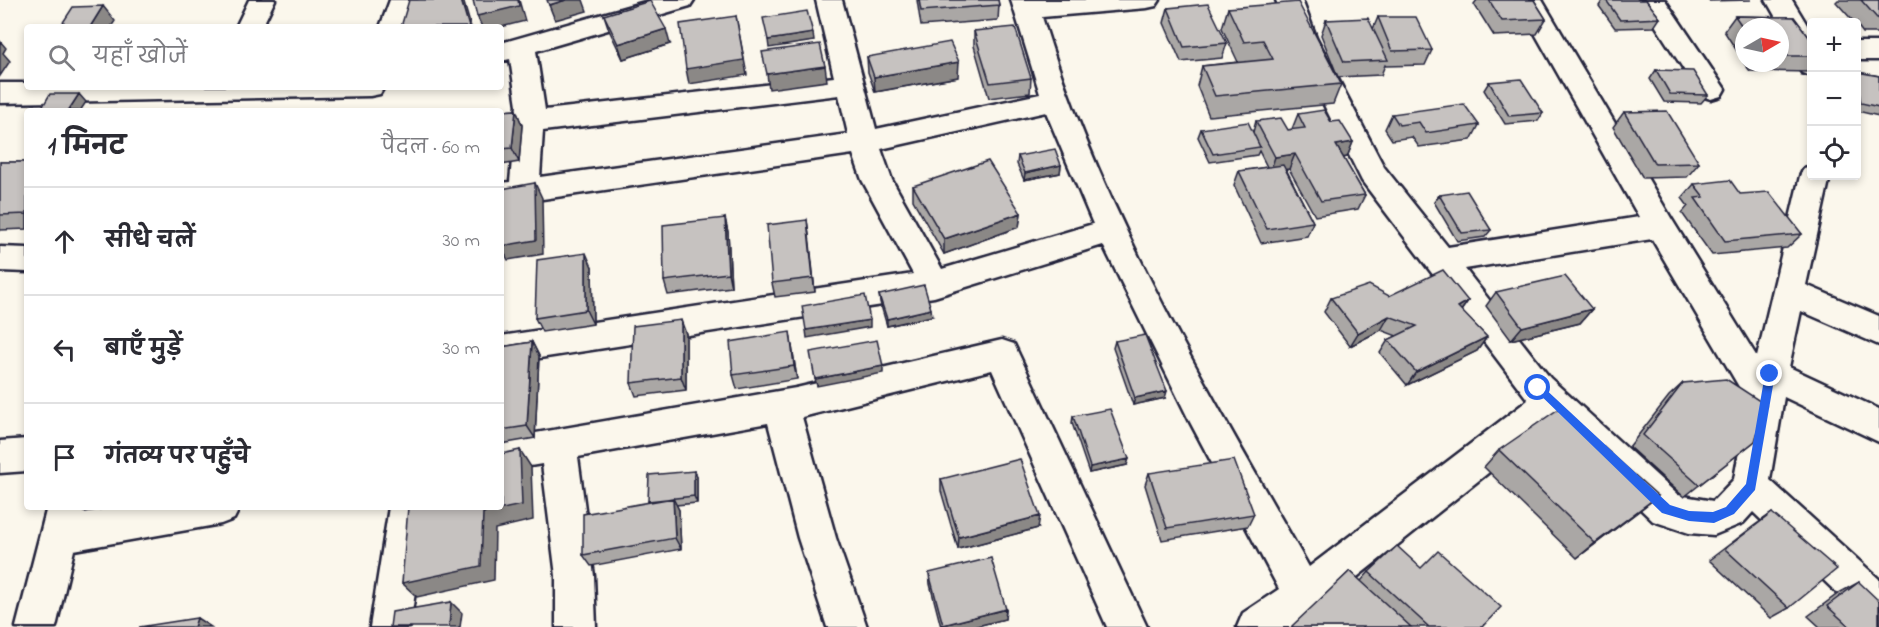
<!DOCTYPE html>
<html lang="hi">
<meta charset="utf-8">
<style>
:root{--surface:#fff;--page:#f7f7f7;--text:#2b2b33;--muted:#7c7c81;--line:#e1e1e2}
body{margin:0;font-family:"Indie Flower","Playpen Sans Deva",sans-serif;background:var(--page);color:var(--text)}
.controls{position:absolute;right:18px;top:18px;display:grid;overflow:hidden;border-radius:6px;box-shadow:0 3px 9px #0003}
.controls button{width:54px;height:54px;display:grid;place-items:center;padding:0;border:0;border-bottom:2px solid var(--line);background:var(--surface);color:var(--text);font:30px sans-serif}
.compass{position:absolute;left:1735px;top:18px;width:54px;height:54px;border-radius:50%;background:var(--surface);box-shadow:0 3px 9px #0003;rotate:81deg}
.stop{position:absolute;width:18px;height:18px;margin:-14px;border:4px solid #2563eb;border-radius:50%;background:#fff}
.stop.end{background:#2563eb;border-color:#fff;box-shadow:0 2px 6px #0008}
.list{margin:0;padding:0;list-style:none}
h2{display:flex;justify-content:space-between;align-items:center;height:78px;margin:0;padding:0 24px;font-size:26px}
h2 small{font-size:20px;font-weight:400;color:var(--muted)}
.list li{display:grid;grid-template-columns:39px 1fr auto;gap:18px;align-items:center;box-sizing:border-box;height:108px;padding:0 24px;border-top:2px solid var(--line)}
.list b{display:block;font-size:22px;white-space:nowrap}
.list em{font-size:20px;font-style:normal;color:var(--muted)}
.icon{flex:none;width:33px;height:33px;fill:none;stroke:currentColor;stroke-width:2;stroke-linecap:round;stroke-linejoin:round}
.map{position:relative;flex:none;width:1879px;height:627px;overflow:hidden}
.search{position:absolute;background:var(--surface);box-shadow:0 3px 9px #0003;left:24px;top:24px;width:480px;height:66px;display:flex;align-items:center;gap:15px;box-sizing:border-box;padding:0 21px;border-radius:6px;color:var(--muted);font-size:22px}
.panel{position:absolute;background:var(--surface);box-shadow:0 3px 9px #0003;left:24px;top:108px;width:480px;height:402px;border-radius:6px}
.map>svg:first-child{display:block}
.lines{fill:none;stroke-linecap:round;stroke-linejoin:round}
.street-casing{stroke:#22223b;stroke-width:5}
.street{fill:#fbf7ec;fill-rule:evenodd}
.wall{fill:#aaa7a5;stroke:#22223b;stroke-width:1.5}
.shaded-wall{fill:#8b8886;stroke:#22223b;stroke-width:1.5}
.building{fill:#c6c2c0;stroke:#22223b;stroke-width:1.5}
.route{fill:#2563eb}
</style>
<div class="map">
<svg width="1879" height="627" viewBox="0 0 1879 627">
<rect width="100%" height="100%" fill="#fbf7ec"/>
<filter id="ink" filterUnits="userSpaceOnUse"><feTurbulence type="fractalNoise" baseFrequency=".0167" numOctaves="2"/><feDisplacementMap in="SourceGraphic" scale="12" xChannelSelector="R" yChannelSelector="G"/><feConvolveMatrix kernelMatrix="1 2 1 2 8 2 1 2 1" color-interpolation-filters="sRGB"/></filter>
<g filter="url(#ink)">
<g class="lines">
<defs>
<path id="street" d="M249,0H275L262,27H236Z
M390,0H416L406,27H380Z
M652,0H694L690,6L536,51L545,110L834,77L816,0H842L876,129L1040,94L1011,0H1160L1156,6L1147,8L1042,17C1102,213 1208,390 1309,567L1528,400L1362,181L1290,37L1276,0H1302L1316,37L1384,167L1448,247L1639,217L1516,0H1542L1671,218L1757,357L1800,176L1804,168L1812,166V176H1830L1806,285L1879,316V345L1801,311L1789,367L1879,409V442L1784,397L1770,480L1879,579V625L1865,620L1753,512L1743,523L1714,535L1689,533L1653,521L1551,423L1318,608L1291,627H1237L1243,613L1279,589L1190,422L1103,245L934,297L501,364V336L913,274L862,180L853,154L501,205V183L510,182L517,105L510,59L501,61V43ZM839,95L848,134L540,177L543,131ZM1046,112L1093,224L942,269L892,180L881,149ZM1652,239L1748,402L1734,479L1713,501L1678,495L1550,378L1465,269Z
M1639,0H1665L1725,89L1721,96L1711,99L1701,96Z
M1766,0H1792L1812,33V76L1802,73L1798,67L1795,51Z
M1856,42H1879V60H1856Z
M0,83H27V87H384L380,94L370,96L0,103Z
M0,247L27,248V272L0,271Z
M1002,340L1014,344L1147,627H1107L992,370L802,417L836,538L867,627H827L798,538L768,423L578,457L594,576L596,627H556V576L542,464L501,471V439L796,388Z
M27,439V471L0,473V441Z
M47,507H85L83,513L120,507H240L234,519L221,524L74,550L56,627H16Z
M389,507H427L410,627H370Z"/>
</defs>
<use href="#street" class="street-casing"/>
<use href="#street" class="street"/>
</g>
<path class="wall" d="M917,0H998L999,5L998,20L921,26Z
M1477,0H1534L1546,19L1537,34L1494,36L1474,4Z
M1603,0H1646L1660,18L1654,27L1615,28L1599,6Z
M1709,0H1751L1709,1Z
M1838,0H1879V33H1863L1857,25V22H1854L1836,2Z
M1168,8L1227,43L1222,58L1181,62L1164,23Z
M1228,8L1338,77L1321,35L1326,20L1373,29L1378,17L1432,50L1425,65L1386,66L1385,65L1381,75L1338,77L1341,84L1333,104L1209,116L1197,86L1202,66L1238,62L1222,28Z
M604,15L670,44L623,59L609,30Z
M1735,16L1794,17L1812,41V69L1809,72L1750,71L1744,63H1780V27H1744V62L1724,31Z
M974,31L1031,78L1030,93L989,98L974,46Z
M867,57L958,77L875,92L868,72Z
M1656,70L1708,95L1701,103L1664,102L1650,79Z
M1857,72L1879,76V116L1857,111Z
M1489,82L1543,113L1538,121L1505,124L1484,90Z
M516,110L522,125L519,162L501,165V111Z
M1624,112L1699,163L1687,177L1643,178L1613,127Z
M1298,114L1331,122L1353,142L1347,157L1343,158L1365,195L1358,209L1315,216L1289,169H1286L1313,222L1307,236L1261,243L1234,185L1239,171L1267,167L1259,151L1257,155L1210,162L1198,137L1201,129L1253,132L1256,121L1288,130L1292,129Z
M1392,114L1479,125L1471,140L1419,147L1412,137L1392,140L1385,129Z
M1018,156L1061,165L1060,173L1024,180L1017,164Z
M0,162H27V229L0,230Z
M1694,184L1740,194L1802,234L1787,248L1712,255L1682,213L1688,206L1682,198Z
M913,186L1021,213L1019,227L944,254L913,200Z
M1439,195L1491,230L1485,237L1457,241L1434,202Z
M725,218L728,232L731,287L668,295L664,281Z
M807,220L815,292L775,297L772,283Z
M592,267L593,324L542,332L535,318Z
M1496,292L1592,309L1580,323L1511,340L1486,306Z
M879,295L932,316L887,326L880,302Z
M1389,296L1468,301L1461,311L1487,337L1477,351L1407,385L1380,353L1388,340L1397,336L1381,330L1350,346L1324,312L1331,298Z
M686,334V390L636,396L631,383Z
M1115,341L1165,398L1133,405L1113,348Z
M532,342L539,356L535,438L501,444V347Z
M792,346L797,379L737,389L733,375Z
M1683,383L1755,441L1684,497L1629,447L1669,396Z
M1073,416L1127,465L1089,473L1072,423Z
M1499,450L1658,496L1577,558L1484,467Z
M694,471L697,477V503L676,505L679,510L681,549L591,566L583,555L649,502L648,501Z
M1149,473L1254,514L1248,526L1162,540L1145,485Z
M941,479L1038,528L958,549L941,491Z
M1772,513L1789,608L1771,618L1709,560L1755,525Z
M1350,571L1361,581L1369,572L1482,627H1292Z
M929,573L1006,609L1005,619L973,627H941L930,584Z
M1859,582L1879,627H1820L1808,616L1839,593Z"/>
<path class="shaded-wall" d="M461,0H463L464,3L471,27H469Z
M518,0H519L525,21L501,27H482L477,16Z
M566,0H583L587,11L555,20L549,5Z
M103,6L115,21L111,27H90Z
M736,16L747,75L689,84L686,69Z
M666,29L670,44L623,59L618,44Z
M813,33L814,41L769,48L768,40Z
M0,41L6,48L3,53L10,61L0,76Z
M959,62L958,77L875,92L874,77Z
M825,66L827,81L769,89L767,74Z
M79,94L86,102L80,111H68Z
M516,110L522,125L519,162L512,148Z
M1353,142L1347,157L1330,160L1336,145Z
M1295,154L1289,169L1270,172L1275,157Z
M1061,165L1060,173L1024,180L1025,173Z
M535,183L542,198L543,254L508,260L501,246Z
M1021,213L1019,227L944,254V239Z
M725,218L728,232L731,287L728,273Z
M807,220L809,234L815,292L813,278Z
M586,253L592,267L593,324L586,310Z
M1468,301L1458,315V307Z
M931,309L932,316L887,326V319Z
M1592,309L1580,323L1511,340L1522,327Z
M1389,316L1381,330L1350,346L1358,333Z
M681,320L686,334V390L681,377Z
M870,320V327L807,338L806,330Z
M790,332L792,346L797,379L794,366Z
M1487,337L1477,351L1407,385L1416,372Z
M532,342L539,356L535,438L527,426Z
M883,366V373L817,386L815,379Z
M1167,391L1165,398L1133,405L1135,398Z
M520,450L531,467L533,520L495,529L494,580L417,597L402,583L483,513Z
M1129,459L1127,465L1089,473L1090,467Z
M694,471L697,477V503L694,496Z
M1658,496L1639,511L1577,558L1595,543Z
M673,498L679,510L681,549L675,538Z
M1040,516L1038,528L958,549L959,537Z
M451,602L462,613L460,627H449Z
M1006,609L1005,619L973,627H943V625Z
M197,618L211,627H194Z"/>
<path class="building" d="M409,0H461L469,27H401Z
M473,0H518L519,6L477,16Z
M547,0H566L549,5Z
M919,0H998L999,5L921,11Z
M1489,0H1534L1546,19L1502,21Z
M1606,0H1646L1660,18L1620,20Z
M1861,0H1879V18H1877Z
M650,1L666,29L618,44L604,15Z
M1298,2L1341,84L1215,96L1202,66L1273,59L1263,40L1244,42L1228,8Z
M1208,4L1227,43L1184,47L1168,8Z
M103,6L90,27H60L73,7Z
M807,11L813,33L768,40L763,18Z
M736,16L744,60L686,69L680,24Z
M1735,16L1794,17L1812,41V56H1780V27H1744V29Z
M1378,17H1416L1432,50L1392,51Z
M1368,18L1388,60L1344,62L1326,20Z
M1015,27L1031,78L990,83L974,31Z
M950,42L959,62L874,77L867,57Z
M820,44L825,66L767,74L762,52Z
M1656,70L1693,71L1708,95L1670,94Z
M1857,72L1879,76V107L1861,103L1857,81Z
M1521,79L1543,113L1509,116L1489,82Z
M50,94H79L68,111H40Z
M1464,104L1479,125L1426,133L1419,122L1399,125L1392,114Z
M516,110L512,148L501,149V111Z
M1324,110L1331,122L1340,121L1353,142L1336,145L1365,195L1321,201L1295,154L1275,157L1256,121L1281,118L1288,130L1305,128L1298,114Z
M1667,111L1699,163L1655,164L1624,112Z
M1248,122L1260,147L1213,154L1201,129Z
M1055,149L1061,165L1025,173L1018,156Z
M988,161L1021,213L944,239L913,186Z
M0,162H27V214L0,215Z
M1283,165L1313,222L1267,229L1239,171Z
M1730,180L1740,194L1769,192L1802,234L1725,241L1695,198L1704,197L1694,184Z
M535,183L536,240L501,246V189Z
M1467,191L1491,230L1462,233L1439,195Z
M725,218L728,273L664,281L663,225Z
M807,220L813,278L772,283L767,225Z
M586,253V310L535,318L537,260Z
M1443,270L1468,301L1458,307L1487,337L1416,372L1388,340L1417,326L1389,316L1358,333L1331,298L1369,285L1389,296Z
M1565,276L1592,309L1522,327L1496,292Z
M924,285L931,309L887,319L879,295Z
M865,295L870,320L806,330L802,306Z
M681,320V377L631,383L633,326Z
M790,332L794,366L733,375L730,342Z
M1145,335L1167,391L1135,398L1115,341Z
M877,340L883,366L815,379L810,352Z
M532,342L527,426L501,430V347Z
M1726,379L1766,405L1755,441L1699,485L1643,435L1683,383Z
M1560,408L1658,496L1595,543L1499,450Z
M1110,409L1129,459L1090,467L1073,416Z
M520,450L522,505L483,513L481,566L402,583L408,507H501V454Z
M1020,459L1040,516L959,537L941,479Z
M1234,460L1254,514L1167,528L1149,473Z
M694,471V496L648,501L649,475Z
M673,498L675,538L583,555V514Z
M1772,513L1837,569L1789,608L1725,549Z
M1397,546L1421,568L1438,551L1501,607L1482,627H1429L1369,572Z
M991,558L1006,609L943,625L929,573Z
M1350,571L1411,627H1293L1292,626Z
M1859,582L1879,601V627H1850L1827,606Z
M451,602L449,627H390L392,612Z
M197,618L194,627H139Z"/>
</g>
<path class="route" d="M1770,370L1775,374L1755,490L1734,514L1714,523L1689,521L1662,513L1533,388L1534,385H1541L1670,505L1689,511L1713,512L1726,507L1746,484L1765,374Z"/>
</svg>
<div class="controls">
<button>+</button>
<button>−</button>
<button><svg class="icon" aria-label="locate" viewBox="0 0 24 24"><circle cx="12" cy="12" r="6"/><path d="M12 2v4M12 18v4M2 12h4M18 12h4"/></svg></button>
</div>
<svg class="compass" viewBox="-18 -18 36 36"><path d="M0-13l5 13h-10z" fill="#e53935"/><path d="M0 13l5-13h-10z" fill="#7c7c81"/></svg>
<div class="stop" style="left:1538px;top:388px"></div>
<div class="stop end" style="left:1770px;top:374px"></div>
<div class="search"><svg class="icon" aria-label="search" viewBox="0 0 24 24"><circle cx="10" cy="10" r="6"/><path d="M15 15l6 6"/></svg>यहाँ खोजें</div>
<section class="panel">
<h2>1 मिनट<small>पैदल · 60 m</small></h2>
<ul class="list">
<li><svg class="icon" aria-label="ahead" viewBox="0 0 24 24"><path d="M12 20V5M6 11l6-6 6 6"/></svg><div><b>सीधे चलें</b></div><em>30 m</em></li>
<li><svg class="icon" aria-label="left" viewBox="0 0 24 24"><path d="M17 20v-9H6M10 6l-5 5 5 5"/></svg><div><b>बाएँ मुड़ें</b></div><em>30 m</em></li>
<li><svg class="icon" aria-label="arrive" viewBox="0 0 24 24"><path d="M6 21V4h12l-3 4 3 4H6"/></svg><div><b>गंतव्य पर पहुँचे</b></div></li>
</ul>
</section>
</div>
